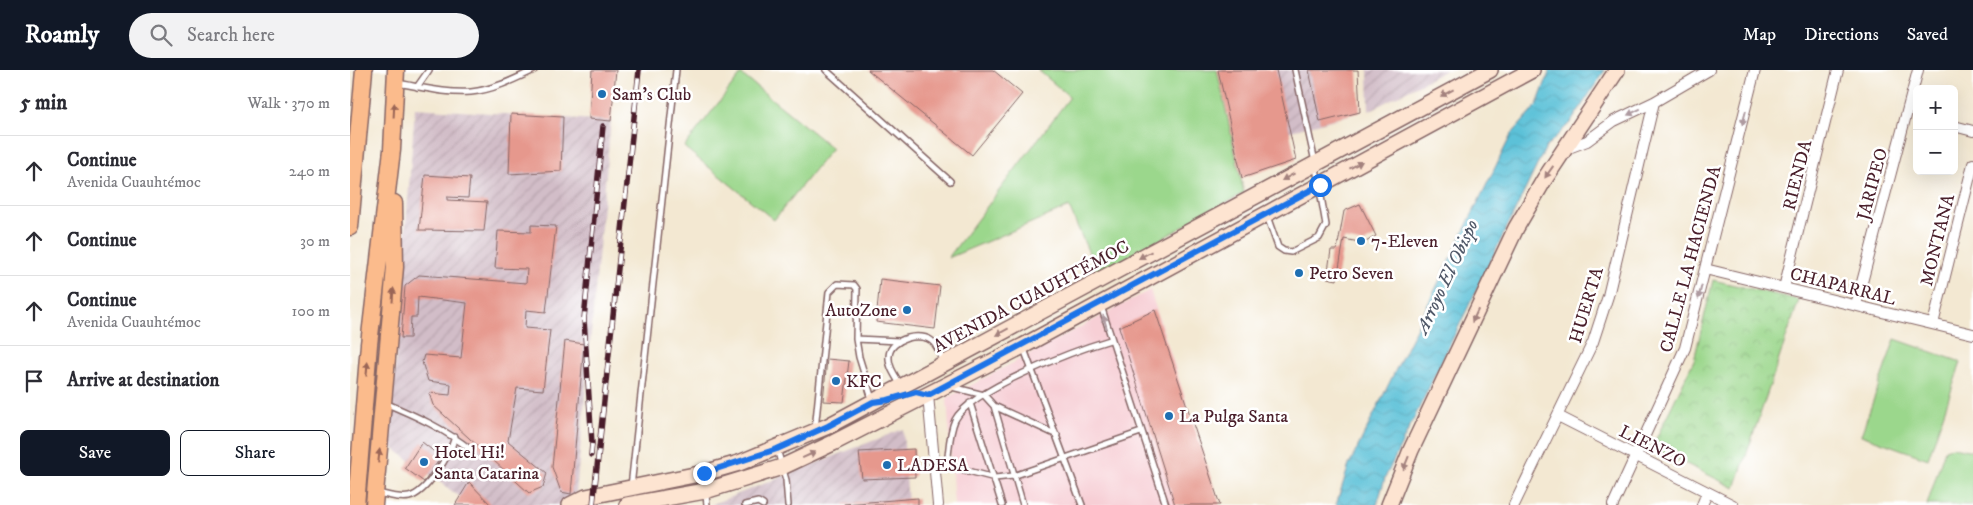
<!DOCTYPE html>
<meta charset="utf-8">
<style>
:root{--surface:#fff;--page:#f2f2f3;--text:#2b2b33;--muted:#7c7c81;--line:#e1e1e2;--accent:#111827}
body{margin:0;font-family:"IM FELL DW Pica",serif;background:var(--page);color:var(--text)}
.controls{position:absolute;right:15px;top:15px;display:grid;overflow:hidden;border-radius:8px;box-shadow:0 5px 20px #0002}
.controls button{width:45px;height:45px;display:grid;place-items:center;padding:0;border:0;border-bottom:1px solid var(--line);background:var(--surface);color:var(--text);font:25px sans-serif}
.stop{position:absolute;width:15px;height:15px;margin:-11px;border:4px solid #1a73e8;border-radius:50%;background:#fff}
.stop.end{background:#1a73e8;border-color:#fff;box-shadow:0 1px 5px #0008}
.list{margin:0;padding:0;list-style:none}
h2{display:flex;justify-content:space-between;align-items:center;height:65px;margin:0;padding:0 20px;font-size:21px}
h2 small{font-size:16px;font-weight:400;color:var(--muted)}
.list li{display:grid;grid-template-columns:32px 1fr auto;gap:15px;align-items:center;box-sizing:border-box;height:70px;padding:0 20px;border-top:1px solid var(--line)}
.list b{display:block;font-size:19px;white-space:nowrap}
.list p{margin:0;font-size:16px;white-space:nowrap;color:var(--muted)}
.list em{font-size:16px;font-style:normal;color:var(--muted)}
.actions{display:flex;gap:10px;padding:15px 20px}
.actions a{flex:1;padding:11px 0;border:1px solid var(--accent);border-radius:8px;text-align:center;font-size:18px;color:var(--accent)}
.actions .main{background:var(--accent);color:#fff}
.icon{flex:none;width:28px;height:28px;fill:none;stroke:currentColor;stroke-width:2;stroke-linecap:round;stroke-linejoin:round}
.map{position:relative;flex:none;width:1623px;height:435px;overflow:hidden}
header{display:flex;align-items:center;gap:30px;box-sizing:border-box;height:70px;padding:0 25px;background:var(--accent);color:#fff}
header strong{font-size:24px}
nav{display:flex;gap:28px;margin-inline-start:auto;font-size:18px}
.search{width:350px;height:45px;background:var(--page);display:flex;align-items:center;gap:12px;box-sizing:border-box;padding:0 18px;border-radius:28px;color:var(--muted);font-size:19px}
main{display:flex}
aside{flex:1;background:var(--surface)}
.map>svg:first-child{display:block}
.built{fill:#f7cfd5}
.industrial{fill:url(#industrial-furrows)}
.green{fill:#9bd78c;stroke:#727b5c}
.park{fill:url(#park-crowns);stroke:#727b5c}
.water{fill:url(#water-waves);stroke:#527082}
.building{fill:#e6988d}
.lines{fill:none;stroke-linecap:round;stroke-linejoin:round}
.lane-casing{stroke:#856565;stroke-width:8}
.street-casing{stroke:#856565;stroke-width:12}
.secondary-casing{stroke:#856565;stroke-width:18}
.primary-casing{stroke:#856565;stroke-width:19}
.lane{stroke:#fff;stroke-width:5}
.street{stroke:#fff;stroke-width:10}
.secondary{stroke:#fde4d1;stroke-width:15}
.primary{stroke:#fbbb8c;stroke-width:16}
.rail-casing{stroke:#4a1f2b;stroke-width:5.5}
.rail{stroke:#fff;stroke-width:4;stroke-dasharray:11;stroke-linecap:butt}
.oneway{fill:#a4827e}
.oneway2{fill:#9a6557}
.oneway3{fill:#ae9aa0}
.route{stroke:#1a73e8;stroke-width:6}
.poi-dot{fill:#1f6fb2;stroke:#fff;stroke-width:2}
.labels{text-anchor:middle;stroke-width:5;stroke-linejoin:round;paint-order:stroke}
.poi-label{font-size:18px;fill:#4a1f2b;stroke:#fff;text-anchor:start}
.street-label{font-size:18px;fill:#4a1f2b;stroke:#fff}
.water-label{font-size:19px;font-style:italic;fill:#505868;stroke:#fff}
</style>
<header>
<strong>Roamly</strong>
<div class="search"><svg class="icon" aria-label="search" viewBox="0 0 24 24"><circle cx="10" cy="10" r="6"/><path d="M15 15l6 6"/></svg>Search here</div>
<nav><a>Map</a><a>Directions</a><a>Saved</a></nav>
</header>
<main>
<aside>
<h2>5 min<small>Walk · 370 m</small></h2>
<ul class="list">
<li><svg class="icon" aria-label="ahead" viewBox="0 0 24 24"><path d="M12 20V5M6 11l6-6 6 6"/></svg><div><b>Continue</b><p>Avenida Cuauhtémoc</p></div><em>240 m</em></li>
<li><svg class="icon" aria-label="ahead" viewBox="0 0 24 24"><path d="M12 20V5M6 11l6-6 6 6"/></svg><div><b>Continue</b></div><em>30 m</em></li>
<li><svg class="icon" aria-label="ahead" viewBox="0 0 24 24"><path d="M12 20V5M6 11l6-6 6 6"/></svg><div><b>Continue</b><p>Avenida Cuauhtémoc</p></div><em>100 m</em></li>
<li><svg class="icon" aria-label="arrive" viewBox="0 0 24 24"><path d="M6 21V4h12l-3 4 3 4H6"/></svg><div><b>Arrive at destination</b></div></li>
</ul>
<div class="actions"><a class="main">Save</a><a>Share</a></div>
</aside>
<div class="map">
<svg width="1623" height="435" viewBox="0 0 1623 435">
<defs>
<pattern id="industrial-furrows" width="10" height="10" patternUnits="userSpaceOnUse" patternTransform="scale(1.25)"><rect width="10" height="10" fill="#d2bdc8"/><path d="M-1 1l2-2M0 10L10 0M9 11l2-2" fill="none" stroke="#b6a2ac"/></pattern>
<pattern id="park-crowns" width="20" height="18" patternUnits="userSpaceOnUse" patternTransform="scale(1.25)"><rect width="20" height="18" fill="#9bd78c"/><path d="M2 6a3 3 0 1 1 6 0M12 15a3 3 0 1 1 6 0" fill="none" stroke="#87b879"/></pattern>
<pattern id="water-waves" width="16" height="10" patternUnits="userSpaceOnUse" patternTransform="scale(1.25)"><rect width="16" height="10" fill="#5bc1d8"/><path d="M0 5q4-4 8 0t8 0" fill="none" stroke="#51a5ba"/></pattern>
</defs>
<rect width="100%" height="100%" fill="#fff"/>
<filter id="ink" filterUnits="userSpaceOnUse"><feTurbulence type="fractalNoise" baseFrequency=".02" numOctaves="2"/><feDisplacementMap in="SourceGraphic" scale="10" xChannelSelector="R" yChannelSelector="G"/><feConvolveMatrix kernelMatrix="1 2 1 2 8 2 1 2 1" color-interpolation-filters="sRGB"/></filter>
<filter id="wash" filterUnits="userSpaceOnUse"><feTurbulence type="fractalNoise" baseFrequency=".0096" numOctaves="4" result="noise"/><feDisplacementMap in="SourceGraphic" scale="20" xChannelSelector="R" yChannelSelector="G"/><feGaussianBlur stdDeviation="1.12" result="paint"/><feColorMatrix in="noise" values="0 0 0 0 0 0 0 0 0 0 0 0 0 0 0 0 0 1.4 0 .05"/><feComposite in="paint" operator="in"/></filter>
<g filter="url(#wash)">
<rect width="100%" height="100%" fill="#f3e8d2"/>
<path class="built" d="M800,220L870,435H604L597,328Z"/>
<path class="industrial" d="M869,0H1005L1010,42L885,77Z
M1018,0H1096L1019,41Z
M65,38L261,51L226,423L208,435H105L110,427L39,375Z
M553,359L558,435H360Z"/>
<path class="green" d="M688,0H867L894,123L748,204L719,137L598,188L720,27Z
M391,4L482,78L424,150L334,77Z
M1545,269L1611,292L1578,389L1511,365Z
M1603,377L1623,381V435H1577L1595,379Z"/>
<path class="park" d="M1363,210L1449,230L1385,418L1302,377L1344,290Z"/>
<path class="water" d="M1200,0H1255L1221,52L1196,77L1035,408L1027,435H986L999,395L1161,65L1187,35Z"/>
<g id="blocks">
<path class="building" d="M242,0H266L261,51L239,49Z
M518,0H643L672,24L622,85Z
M868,0H926L946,90L892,108Z
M959,0H1008L1010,42L970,52Z
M161,44L213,47L211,101L159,104Z
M75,105L120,108L118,128L97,127V130L137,132L134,161L69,160Z
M1010,134L1026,166L1014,173L994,169L987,210L977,208L981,180H987L994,141Z
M181,155L206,156L196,242L176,240L175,258L200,260L193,320L167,318L158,371L197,403L193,417L179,423L83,335L79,323L100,325L101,314L78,311L72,292L74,285L111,288L117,233L68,227L67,247H61L60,268H51L55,216L69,205L176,213L177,199L145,198L148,161L181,162Z
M530,209L590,216L585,259L526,252Z
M805,240L870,435H825L769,257Z
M215,271L234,274L221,424L211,422L202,397Z
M477,289L499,291L494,332L473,331Z
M72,372L91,387L74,412L55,398Z
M564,379L565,407L512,409L509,382Z
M119,412L141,435H105Z
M568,428V435H494V434Z"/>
</g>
</g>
<g filter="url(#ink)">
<use href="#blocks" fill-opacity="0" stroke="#856565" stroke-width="1"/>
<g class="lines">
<defs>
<path id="lane" d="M476,0L600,111
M47,13C71,17 97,24 121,22C143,20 165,9 184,0
M67,17L79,0
M917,146L928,177L934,181L941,182L969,168L976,155L965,92L945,0
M751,236L816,435
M506,269L549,271
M674,279L732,435
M550,314C545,305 538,296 539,286C540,268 572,261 583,272C588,277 591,286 594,293
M602,317L634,325L644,336L673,435
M35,333C66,346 95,359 121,380
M620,333L652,435
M644,336L707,365
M465,360L479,222L487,214L504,215L507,219L506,269L509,287L522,329
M427,379L436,410L438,435
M584,392L645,408L663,406L791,362
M597,395C599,381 599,363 605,350C621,319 726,280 760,270
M354,406L357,435
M281,417L326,0
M28,423C38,425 49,429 59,427C77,423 100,384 105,367
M395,435L408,432L413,435"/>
<path id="street" d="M1604,56L1623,61
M1216,79L1237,71L1264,51L1304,32L1359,0
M1355,199L1623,264
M1434,218L1488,0
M1506,235L1568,0
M1583,254L1623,94
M578,325L588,435
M1208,346L1383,435
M1164,435L1243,272L1258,226L1304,32
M1263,435L1335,278L1405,0
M1352,435L1357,423"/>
<path id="secondary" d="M220,435L236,427L354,403L389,393L478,356L1140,0
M277,435L355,421L394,409L432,397L483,373L673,276L1182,0
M1039,435L1061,380L1166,158L1194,110L1267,0"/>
<path id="primary" d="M0,157L14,0
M6,435L19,274L42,80L46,0
M24,435L45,197L44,133"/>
</defs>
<use href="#lane" class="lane-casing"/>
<use href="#street" class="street-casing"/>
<use href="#secondary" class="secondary-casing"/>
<use href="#primary" class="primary-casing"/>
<use href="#lane" class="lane"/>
<use href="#street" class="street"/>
<use href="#secondary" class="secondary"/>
<use href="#primary" class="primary"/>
<defs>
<path id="rail" d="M241,385L242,374L234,249L253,56
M243,435L289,0"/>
</defs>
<use href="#rail" class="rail-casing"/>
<use href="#rail" class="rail"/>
</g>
<defs><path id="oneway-solid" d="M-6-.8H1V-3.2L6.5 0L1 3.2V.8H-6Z" transform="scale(1.25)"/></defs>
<g class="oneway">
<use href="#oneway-solid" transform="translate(1097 23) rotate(152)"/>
<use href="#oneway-solid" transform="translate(1006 95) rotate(-29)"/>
<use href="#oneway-solid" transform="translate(1199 102) rotate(125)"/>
<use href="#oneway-solid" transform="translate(938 107) rotate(151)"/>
<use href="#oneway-solid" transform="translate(795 185) rotate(151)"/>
<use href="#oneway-solid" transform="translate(1125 246) rotate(115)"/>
<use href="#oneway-solid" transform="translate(652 262) rotate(152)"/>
<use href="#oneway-solid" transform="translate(459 385) rotate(-25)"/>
<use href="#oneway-solid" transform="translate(1056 393) rotate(112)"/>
</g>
<g class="oneway2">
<use href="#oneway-solid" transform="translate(44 40) rotate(-87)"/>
<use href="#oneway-solid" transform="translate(43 225) rotate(-86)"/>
<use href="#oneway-solid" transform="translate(17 299) rotate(-85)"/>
<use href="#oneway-solid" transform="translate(29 386) rotate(-84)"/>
</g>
<g class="oneway3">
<use href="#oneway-solid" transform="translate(1284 42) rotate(154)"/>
<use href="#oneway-solid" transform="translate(1394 48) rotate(104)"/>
<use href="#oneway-solid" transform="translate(1350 222) rotate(104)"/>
<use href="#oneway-solid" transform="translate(755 252) rotate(-106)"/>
</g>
</g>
<g class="lines" filter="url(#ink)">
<path class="route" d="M354,403L427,379L478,356L523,332L538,330L566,322L578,325L970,115"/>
</g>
<g class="poi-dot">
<circle cx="252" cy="24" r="5"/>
<circle cx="1011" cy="171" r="5"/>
<circle cx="949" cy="203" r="5"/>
<circle cx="557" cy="240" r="5"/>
<circle cx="486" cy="311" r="5"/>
<circle cx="819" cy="346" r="5"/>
<circle cx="74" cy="392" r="5"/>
<circle cx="537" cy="395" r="5"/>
</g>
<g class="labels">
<g class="poi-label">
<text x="262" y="30">Sam's Club</text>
<text x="1021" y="177">7-Eleven</text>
<text x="959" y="209">Petro Seven</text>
<text x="547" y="246" text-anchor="end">AutoZone</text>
<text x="496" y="317">KFC</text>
<text x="829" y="352">La Pulga Santa</text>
<text x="84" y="388">Hotel Hi!<tspan x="84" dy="21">Santa Catarina</tspan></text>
<text x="547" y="401">LADESA</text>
</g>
<g class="street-label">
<text transform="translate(1447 105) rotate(-76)" y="6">RIENDA</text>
<text transform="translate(1522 114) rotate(-75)" y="6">JARIPEO</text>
<text transform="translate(1587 170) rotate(-76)" y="6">MONTANA</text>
<text transform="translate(1340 189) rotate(-75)" y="6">CALLE LA HACIENDA</text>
<text transform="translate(1493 216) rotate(14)" y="6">CHAPARRAL</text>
<text transform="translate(681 226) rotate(-28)" y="6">AVENIDA CUAUHTÉMOC</text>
<text transform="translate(1236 235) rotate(-73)" y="6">HUERTA</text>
<text transform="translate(1303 376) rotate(27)" y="6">LIENZO</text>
</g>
<g class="water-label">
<text transform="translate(1096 206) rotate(-65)" y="7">Arroyo El Obispo</text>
</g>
</g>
</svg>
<div class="controls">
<button>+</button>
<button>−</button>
</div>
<div class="stop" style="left:970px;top:115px"></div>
<div class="stop end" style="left:354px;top:403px"></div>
</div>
</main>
